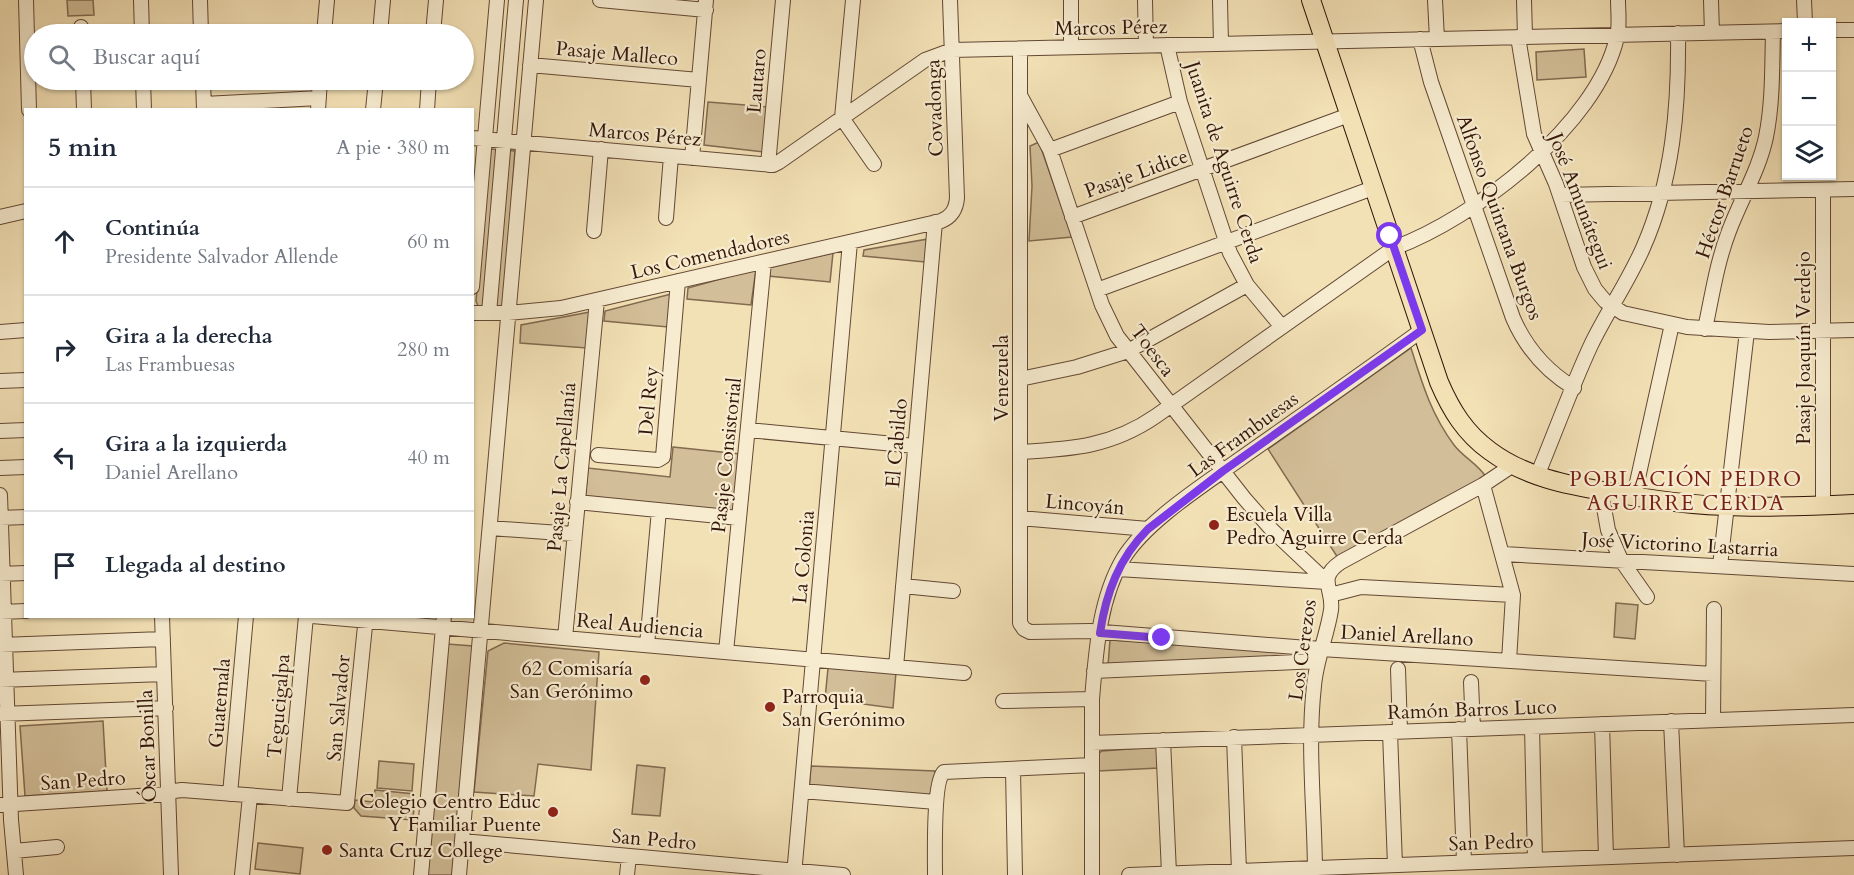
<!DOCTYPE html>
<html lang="es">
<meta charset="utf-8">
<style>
:root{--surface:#fff;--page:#f6f6f7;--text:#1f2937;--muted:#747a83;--line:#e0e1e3}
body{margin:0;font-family:Cardo,serif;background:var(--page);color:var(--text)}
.controls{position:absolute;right:18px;top:18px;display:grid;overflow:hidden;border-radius:0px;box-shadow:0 2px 4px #0004}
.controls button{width:54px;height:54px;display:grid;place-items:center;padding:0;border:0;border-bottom:2px solid var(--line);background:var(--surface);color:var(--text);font:30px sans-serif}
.stop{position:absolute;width:18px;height:18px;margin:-14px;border:4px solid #7c3aed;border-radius:50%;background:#fff}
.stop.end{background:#7c3aed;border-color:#fff;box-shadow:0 2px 6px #0008}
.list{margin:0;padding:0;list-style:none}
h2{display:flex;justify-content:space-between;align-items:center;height:78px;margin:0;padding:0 24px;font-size:26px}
h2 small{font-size:20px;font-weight:400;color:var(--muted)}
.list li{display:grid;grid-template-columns:39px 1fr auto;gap:18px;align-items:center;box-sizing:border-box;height:108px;padding:0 24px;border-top:2px solid var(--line)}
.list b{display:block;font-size:22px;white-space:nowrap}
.list p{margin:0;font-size:20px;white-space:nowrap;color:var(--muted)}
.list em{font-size:20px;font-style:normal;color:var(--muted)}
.icon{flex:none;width:33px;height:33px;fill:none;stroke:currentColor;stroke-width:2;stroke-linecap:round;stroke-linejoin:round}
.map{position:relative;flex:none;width:1854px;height:875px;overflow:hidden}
.search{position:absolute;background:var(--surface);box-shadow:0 2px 4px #0004;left:24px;top:24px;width:450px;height:66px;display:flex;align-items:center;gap:15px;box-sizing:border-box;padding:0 21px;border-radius:33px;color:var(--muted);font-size:22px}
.panel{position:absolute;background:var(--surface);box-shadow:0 2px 4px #0004;left:24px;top:108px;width:450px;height:510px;border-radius:0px}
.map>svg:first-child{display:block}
.green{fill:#d2be98;stroke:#826a50;stroke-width:1.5}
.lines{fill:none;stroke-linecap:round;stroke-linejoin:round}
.minor-casing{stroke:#634834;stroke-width:16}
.major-casing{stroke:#331508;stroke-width:20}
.minor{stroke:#f7ecd0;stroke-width:14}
.major{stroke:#f3e1b6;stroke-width:18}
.route{stroke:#7c3aed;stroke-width:8}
.poi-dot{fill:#8f2418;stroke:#f7ecd0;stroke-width:2}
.labels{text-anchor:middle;stroke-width:4.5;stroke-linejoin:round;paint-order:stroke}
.street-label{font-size:20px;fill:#331508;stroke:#f7ecd0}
.poi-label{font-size:20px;fill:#331508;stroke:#f7ecd0;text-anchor:start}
.neighbourhood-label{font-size:21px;letter-spacing:1.5px;fill:#7a1f14;stroke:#f7ecd0}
</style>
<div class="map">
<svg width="1854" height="875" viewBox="0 0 1854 875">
<rect width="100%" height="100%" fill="#f3e1b6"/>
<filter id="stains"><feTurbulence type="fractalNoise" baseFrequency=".00333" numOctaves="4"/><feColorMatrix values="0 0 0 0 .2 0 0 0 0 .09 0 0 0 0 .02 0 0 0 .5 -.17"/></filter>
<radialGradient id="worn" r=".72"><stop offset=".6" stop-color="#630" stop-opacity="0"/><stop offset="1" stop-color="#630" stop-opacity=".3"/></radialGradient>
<path class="green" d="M67,0H93L94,15L68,16Z
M1584,49L1586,77L1537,80L1536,52Z
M708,102L769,107L764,152L704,145Z
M1039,142L1072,237L1029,241L1032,186L1030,146Z
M490,149L515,151L504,305L499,308L478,306L476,301Z
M928,239L925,262L863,256L864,250Z
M833,253L830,282L768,276V268Z
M756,269L751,305L687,299L688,288Z
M671,294L668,327L604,321L605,311Z
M590,312L587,348L520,343L521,325Z
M1411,348C1422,383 1431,414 1454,445C1463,457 1478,464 1486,477L1338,558L1268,449Z
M673,447L740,454L734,516L585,500L588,468L670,477Z
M1616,603L1638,605L1635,639L1614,637Z
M1110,640L1306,651L1307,657L1108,666Z
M504,643L599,652L591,770L538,764L534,796L474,792L488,651Z
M447,644L473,646L453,875H426Z
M828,668L896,672L893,708L825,699Z
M103,721L107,791L25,796L20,726Z
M1156,747L1159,752V768L1098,771V754L1102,751Z
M379,761L414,764L412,791L377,788Z
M637,765L665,768L660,816L632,814Z
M811,766L935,771L933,799L809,789Z
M375,790L415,794L413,820L361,816L354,808L355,800L373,802Z
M258,843L303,848L300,874L255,869Z"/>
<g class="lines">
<defs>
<path id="minor" d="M26,0L29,110
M141,0L142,34
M200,0L201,34
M600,0L706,10
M853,0L842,118L874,164
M1071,0V47
M1145,0L1146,46
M1220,0L1221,44
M1435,0L1437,39
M1524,0L1525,37
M1711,0L1712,33
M1804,0L1805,22
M81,27V34
M1832,30H1854
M324,34L327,0
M380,34L383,0
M433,34L436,0
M1518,37L1534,134L1556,184L1584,267L1595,289L1605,301L1623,313L1687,327L1769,332L1854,330
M1420,39L1431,82L1513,318C1526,348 1546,371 1574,388
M1167,45L1180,102L1230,253L1247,285L1282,327
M1020,49V623L1024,629L1030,632L1090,631L1321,649L1713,674
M530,65L699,80
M83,80L84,110
M143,80L144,110
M203,80L204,110
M1021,97L1050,150L1102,305L1117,336L1244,498L1272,530L1327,582
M204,104L319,98
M318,110L320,80
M373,110L376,80
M427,110L429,80
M472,138L773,165L779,162L925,60L952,50L1786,31
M1050,150L1180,102
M692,158L706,0
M768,165L783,0
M1560,195L1854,189
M0,217L26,211
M1072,217L1349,115
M666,218L671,156
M594,231L601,149
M472,287L497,0
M1097,290L1373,188
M472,313H508L561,308L941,221C951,217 956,210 957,198L950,0
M489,313L516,0
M1705,329C1712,296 1717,262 1729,231C1741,199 1759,170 1766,137C1773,102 1772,67 1773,32
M0,332L26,330
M1020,379L1077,367L1128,351L1247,285
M0,381L26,380
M748,430L915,446
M0,431L26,430
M1020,452C1072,449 1111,447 1156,416L1394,248C1475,218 1597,125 1617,37C1620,26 1618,11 1618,0
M598,455L658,460L663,457L678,281
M0,468L26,467
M1537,476C1555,433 1571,388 1591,345C1607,312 1628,282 1643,248C1673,180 1679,107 1678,33
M1483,485L1513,595L1509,661
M1601,491L1608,530L1621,560L1647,597
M0,495L11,820L16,875
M1634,496L1672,324
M577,502L739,518
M1823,505V190
M0,518L26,517
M1020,518L1148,529
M490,528L574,534
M1503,554L1854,574
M1720,566L1747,331
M1118,569L1327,582
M0,574L26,573
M903,586L953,591
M1330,595L1361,587L1513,595
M0,612L26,611
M162,616L171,875
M312,616L964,673
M565,638L597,300
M0,645L163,639
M647,645L659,510
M726,652L764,262
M896,667L935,222
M1398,669L1400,731
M1094,671L1318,661
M0,680L164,674
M1471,682L1473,729
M1003,701L1092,699
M0,714L166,708
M1713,720L1714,609
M1671,721L1677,855
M1602,724L1606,857
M1532,727L1535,860
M1459,729L1464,862
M1390,732L1395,865
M1234,737L1239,871
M1163,740L1169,873
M1092,743L1854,715
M1013,769L1015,875
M802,791L936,802
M230,794L246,616
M289,799L306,616
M0,805L169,794L174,791L182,790L347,803L366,616
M462,841L843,875
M14,851L57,847
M242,875L250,796
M421,875L444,616
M459,875L536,0
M627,875L629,856
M794,875L850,242
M935,875C935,857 933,781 944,772L1092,765
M1092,875V699C1096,652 1099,600 1123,559C1145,522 1205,484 1240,459C1301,416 1362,374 1422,330
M1129,875L1854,848
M1315,875C1315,813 1307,748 1314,686C1316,660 1327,636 1331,610C1334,588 1316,579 1341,562L1483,485L1513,465"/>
<path id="major" d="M1311,0L1439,382C1451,410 1465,433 1490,451C1525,477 1567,485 1609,492C1647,499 1688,505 1726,506C1769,508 1812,506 1854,504"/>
</defs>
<use href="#minor" class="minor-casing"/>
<use href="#major" class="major-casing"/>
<use href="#minor" class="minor"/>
<use href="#major" class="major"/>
</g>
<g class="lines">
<path class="route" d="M1162,638L1100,633C1106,593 1119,558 1148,529L1223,471L1422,330L1390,236"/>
</g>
<g class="poi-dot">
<circle cx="1214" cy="525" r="6"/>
<circle cx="645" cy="680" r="6"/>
<circle cx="770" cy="707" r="6"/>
<circle cx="553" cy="812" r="6"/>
<circle cx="327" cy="850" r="6"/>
</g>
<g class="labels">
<g class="street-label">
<text transform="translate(1111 27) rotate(-1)" y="7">Marcos Pérez</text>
<text transform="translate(617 53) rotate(5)" y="7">Pasaje Malleco</text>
<text transform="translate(756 81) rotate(-85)" y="7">Lautaro</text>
<text transform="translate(934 108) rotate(-92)" y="7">Covadonga</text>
<text transform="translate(645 134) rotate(5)" y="7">Marcos Pérez</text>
<text transform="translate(1225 162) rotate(72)" y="7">Juanita de Aguirre Cerda</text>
<text transform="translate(1136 173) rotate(-20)" y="7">Pasaje Lidice</text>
<text transform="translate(1724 192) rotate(-71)" y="7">Héctor Barrueto</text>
<text transform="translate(1581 201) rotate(69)" y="7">José Amunátegui</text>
<text transform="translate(1500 217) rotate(70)" y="7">Alfonso Quintana Burgos</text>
<text transform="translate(710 254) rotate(-13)" y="7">Los Comendadores</text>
<text transform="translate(1803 348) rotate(-90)" y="7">Pasaje Joaquín Verdejo</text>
<text transform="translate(1153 350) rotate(53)" y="7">Toesca</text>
<text transform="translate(1001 378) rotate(-90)" y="7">Venezuela</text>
<text transform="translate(648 401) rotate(-85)" y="7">Del Rey</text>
<text transform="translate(1243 434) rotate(-36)" y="7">Las Frambuesas</text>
<text transform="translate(896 443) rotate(-85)" y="7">El Cabildo</text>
<text transform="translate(726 455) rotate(-84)" y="7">Pasaje Consistorial</text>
<text transform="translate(561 467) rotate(-85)" y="7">Pasaje La Capellanía</text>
<text transform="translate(1085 504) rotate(5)" y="7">Lincoyán</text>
<text transform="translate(1680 544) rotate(3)" y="7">José Victorino Lastarria</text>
<text transform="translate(803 557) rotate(-85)" y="7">La Colonia</text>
<text transform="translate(640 625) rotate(5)" y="7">Real Audiencia</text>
<text transform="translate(1407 635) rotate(3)" y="7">Daniel Arellano</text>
<text transform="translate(1302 650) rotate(-82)" y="7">Los Cerezos</text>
<text transform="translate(219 703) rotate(-85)" y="7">Guatemala</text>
<text transform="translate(278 706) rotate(-85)" y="7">Tegucigalpa</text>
<text transform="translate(338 708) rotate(-85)" y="7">San Salvador</text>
<text transform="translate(1472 709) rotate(-2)" y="7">Ramón Barros Luco</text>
<text transform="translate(147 746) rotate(-92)" y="7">Óscar Bonilla</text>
<text transform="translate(83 780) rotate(-4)" y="7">San Pedro</text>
<text transform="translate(654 839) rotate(5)" y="7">San Pedro</text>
<text transform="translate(1491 842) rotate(-2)" y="7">San Pedro</text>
</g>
<g class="poi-label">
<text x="1226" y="521">Escuela Villa<tspan x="1226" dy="23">Pedro Aguirre Cerda</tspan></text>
<text x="633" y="675" text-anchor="end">62 Comisaría<tspan x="633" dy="23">San Gerónimo</tspan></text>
<text x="782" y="703">Parroquia<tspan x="782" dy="23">San Gerónimo</tspan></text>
<text x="541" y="808" text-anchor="end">Colegio Centro Educ<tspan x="541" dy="23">Y Familiar Puente</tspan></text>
<text x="339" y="857">Santa Cruz College</text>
</g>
<g class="neighbourhood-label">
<text x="1686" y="486">POBLACIÓN PEDRO<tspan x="1686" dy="24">AGUIRRE CERDA</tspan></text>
</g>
</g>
<rect width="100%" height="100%" filter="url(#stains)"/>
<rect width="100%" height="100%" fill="url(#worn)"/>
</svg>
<div class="controls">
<button>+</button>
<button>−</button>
<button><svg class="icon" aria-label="layers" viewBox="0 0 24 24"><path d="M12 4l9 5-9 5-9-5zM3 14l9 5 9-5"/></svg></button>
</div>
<div class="stop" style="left:1390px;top:236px"></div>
<div class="stop end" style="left:1162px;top:638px"></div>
<div class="search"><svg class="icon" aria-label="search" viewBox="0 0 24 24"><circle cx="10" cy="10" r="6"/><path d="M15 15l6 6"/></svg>Buscar aquí</div>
<section class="panel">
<h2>5 min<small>A pie · 380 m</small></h2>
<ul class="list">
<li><svg class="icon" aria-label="ahead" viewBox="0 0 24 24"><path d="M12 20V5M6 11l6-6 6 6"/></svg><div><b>Continúa</b><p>Presidente Salvador Allende</p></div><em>60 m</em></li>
<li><svg class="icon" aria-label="right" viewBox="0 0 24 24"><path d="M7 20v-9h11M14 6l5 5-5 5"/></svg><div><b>Gira a la derecha</b><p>Las Frambuesas</p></div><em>280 m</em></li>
<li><svg class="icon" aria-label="left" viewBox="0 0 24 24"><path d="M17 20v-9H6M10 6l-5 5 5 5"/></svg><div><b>Gira a la izquierda</b><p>Daniel Arellano</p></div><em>40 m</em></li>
<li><svg class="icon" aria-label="arrive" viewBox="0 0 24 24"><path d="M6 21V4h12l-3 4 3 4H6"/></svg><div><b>Llegada al destino</b></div></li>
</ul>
</section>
</div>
